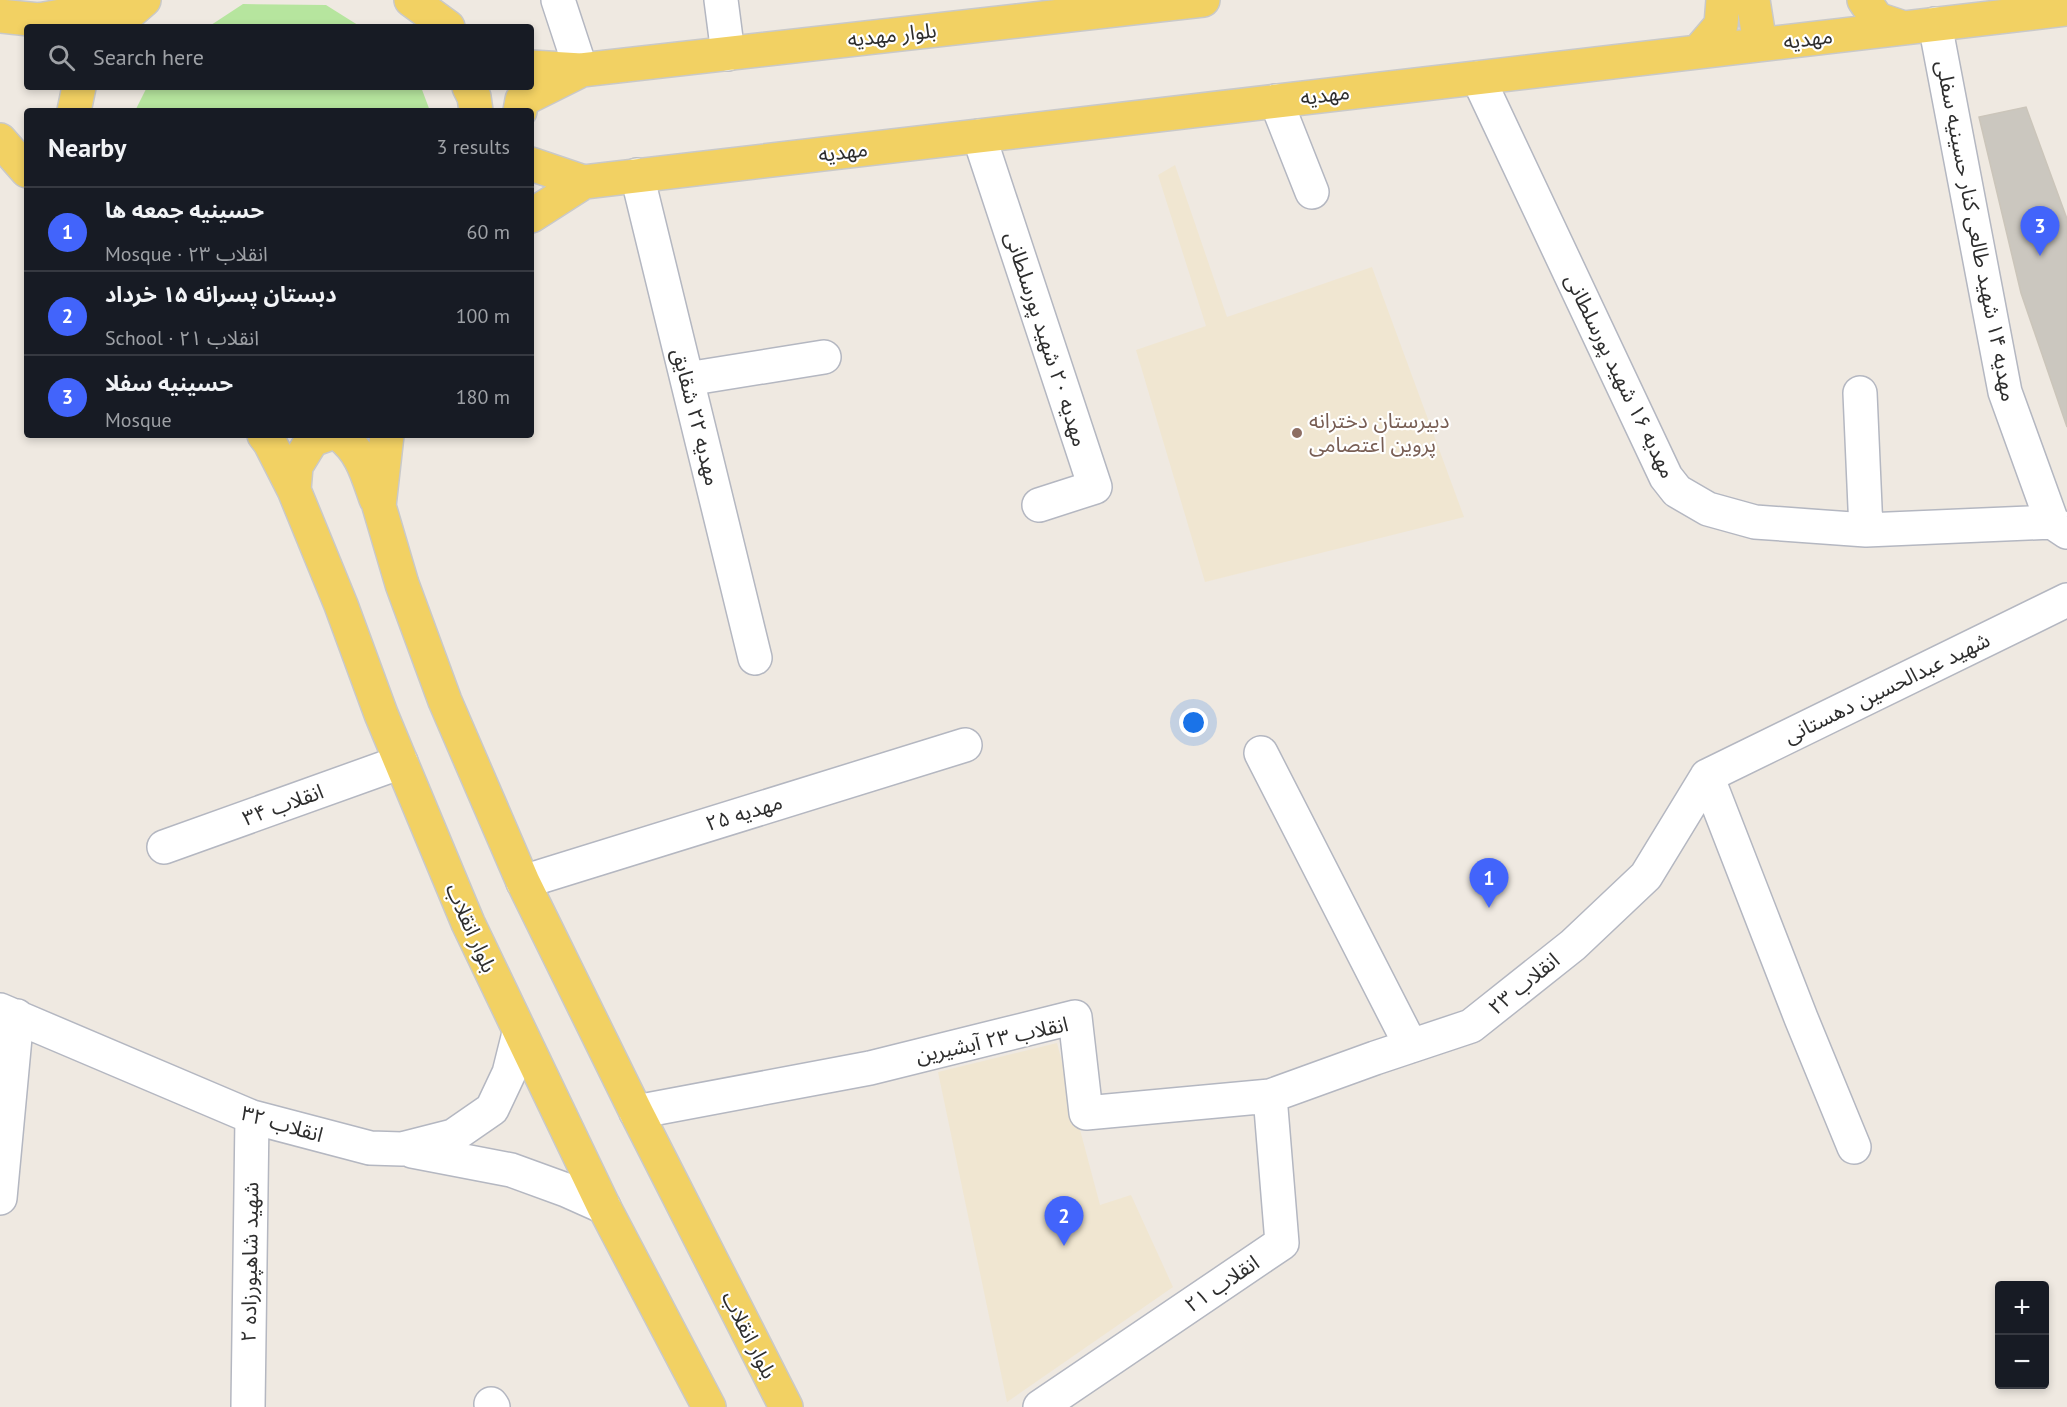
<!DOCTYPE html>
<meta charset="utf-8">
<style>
:root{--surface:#171b24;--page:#20242c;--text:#f1f3f6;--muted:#9ea1a6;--line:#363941;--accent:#4264fb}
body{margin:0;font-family:"PT Sans","Noto Sans Arabic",sans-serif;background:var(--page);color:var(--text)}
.controls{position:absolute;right:18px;bottom:18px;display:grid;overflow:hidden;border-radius:6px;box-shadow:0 3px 9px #0003}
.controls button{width:54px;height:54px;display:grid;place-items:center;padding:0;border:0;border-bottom:2px solid var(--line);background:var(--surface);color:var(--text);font:30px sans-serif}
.you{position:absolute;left:1194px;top:723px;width:21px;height:21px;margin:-15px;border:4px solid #fff;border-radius:50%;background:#1a73e8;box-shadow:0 0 0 9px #1a73e833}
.badge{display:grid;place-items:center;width:39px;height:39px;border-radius:50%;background:var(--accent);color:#fff;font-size:20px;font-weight:700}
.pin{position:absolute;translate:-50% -50px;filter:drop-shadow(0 2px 3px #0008)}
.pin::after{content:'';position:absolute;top:32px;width:21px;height:18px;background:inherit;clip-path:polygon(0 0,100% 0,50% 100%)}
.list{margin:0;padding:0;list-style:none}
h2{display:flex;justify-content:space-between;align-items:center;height:78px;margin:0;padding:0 24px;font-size:26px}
h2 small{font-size:20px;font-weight:400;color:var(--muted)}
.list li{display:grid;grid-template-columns:39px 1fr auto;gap:18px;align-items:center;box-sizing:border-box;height:84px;padding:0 24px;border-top:2px solid var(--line)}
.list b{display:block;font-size:22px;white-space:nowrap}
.list p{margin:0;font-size:20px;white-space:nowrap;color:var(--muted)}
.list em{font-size:20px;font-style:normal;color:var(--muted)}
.icon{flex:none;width:33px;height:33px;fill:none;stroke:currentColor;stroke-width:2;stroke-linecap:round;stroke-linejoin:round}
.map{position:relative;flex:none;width:2067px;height:1407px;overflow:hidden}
.search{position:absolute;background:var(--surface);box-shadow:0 3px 9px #0003;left:24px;top:24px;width:510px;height:66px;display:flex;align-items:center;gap:15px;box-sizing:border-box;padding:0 21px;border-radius:6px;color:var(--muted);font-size:22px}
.panel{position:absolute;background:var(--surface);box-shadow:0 3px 9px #0003;left:24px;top:108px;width:510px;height:330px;border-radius:6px}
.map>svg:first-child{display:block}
.education{fill:#f0e6d1}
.green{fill:#b6e59e}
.building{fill:#cbc7bf;stroke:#cbc5ba;stroke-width:1.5}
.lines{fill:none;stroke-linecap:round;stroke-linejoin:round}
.minor-casing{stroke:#b4b7c1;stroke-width:36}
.major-casing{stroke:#c9c9c9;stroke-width:36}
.minor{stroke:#fff;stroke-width:33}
.major{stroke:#f2d163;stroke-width:33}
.education-dot{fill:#8d6e63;stroke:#fff;stroke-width:2}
.labels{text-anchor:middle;stroke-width:4.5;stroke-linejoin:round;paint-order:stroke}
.street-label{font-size:21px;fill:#2e2e2e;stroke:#fff}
.education-label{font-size:21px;fill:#785e54;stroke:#fff;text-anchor:start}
</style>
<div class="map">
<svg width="2067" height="1407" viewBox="0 0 2067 1407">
<rect width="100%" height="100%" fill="#efe9e1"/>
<path class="education" d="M1175,165L1227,317L1372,267L1464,517L1205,582L1136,350L1206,326L1158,175Z
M1057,1043L1100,1205L1131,1195L1173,1287L1007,1402L938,1072Z"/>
<path class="green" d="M243,4L326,5L361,27H208Z
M147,87H421L430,111H135Z"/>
<path class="building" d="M2026,107L2067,219V427L2021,293L1979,117Z"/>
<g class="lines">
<defs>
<path id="minor" d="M558,0L581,70
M721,0L728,54
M1935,24L2005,392L2052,522L2067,532
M1478,78L1666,477L1677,491L1708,509L1755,522L1866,530L2052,522
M1276,101L1312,192
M979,136L1095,487L1039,505
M637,175L755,658
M687,379L824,357
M1860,393L1866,530
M1261,753L1411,1046
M1707,776L2067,600
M1707,776L1801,1018L1854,1147
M164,847L401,762
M523,882L965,745
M0,1010L252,1117L370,1148L402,1149L453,1136L492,1109L509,1073L519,1033
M636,1112L870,1068L1075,1017L1086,1113L1270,1096L1375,1058L1471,1026L1573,945L1646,876L1707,776
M412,1151L511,1170L566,1190L604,1207
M0,1198L17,1016
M491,1404L493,1407
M248,1407L252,1117
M1040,1407L1282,1243L1270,1096"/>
<path id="major" d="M411,0L448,27
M1753,0L1760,44
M1864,0L1877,19L1904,28
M0,16L39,20L89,11L116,0
M113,27L144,0
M1698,52L1721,25L1723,0
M531,67L581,70L1203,0
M469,87L474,97L476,111
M74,111L79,87
M520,111L522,100L580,71
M0,140L27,171
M531,164L584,182L2067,9
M531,216L584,182
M264,435L270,443L294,490L341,605L381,714L468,923L604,1207L709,1407
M340,435C362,452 367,474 376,499
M387,435L379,506L402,584L445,701L523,882L636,1112L786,1407
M294,490L296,466L312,440L326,435"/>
</defs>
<use href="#minor" class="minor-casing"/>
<use href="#major" class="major-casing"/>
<use href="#minor" class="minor"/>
<use href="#major" class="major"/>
</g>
<circle class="education-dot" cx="1297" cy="433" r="6"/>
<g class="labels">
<g class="street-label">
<text transform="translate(892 35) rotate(-6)" y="7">بلوار مهدیه</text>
<text transform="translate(1808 39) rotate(-7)" y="7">مهدیه</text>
<text transform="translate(1325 95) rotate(-7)" y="7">مهدیه</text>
<text transform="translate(843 152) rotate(-7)" y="7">مهدیه</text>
<text transform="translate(1976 231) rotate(79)" y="7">مهدیه ۱۴ شهید طالعی کنار حسینیه سفلی</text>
<text transform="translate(1046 339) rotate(72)" y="7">مهدیه ۲۰ شهید پورسلطانی</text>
<text transform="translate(1620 376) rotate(64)" y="7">مهدیه ۱۶ شهید پورسلطانی</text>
<text transform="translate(696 417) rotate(76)" y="7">مهدیه ۲۲ شقایق</text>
<text transform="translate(1887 688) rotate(-26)" y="7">شهید عبدالحسین دهستانی</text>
<text transform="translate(283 805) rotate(-20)" y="7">انقلاب ۳۴</text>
<text transform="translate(744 813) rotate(-17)" y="7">مهدیه ۲۵</text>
<text transform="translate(471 928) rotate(66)" y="7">بلوار انقلاب</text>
<text transform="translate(1524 984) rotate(-39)" y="7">انقلاب ۲۳</text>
<text transform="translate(992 1040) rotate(-12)" y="7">انقلاب ۲۳ آبشیرین</text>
<text transform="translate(282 1124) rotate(16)" y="7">انقلاب ۳۲</text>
<text transform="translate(250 1262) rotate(-89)" y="7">شهید شاهپورزاده ۲</text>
<text transform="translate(1222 1284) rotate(-34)" y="7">انقلاب ۲۱</text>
<text transform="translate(749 1335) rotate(63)" y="7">بلوار انقلاب</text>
</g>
<g class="education-label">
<text x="1309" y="428">دبیرستان دخترانه<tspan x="1309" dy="24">پروین اعتصامی</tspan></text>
</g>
</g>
</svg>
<div class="controls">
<button>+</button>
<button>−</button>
</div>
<div class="you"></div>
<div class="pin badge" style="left:1489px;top:908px">1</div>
<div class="pin badge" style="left:1064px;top:1246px">2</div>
<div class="pin badge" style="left:2040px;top:256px">3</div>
<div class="search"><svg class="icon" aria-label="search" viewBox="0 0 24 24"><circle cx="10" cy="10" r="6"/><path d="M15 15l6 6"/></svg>Search here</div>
<section class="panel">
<h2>Nearby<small>3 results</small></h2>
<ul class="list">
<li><span class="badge">1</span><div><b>حسینیه جمعه ها</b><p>Mosque · انقلاب ۲۳</p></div><em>60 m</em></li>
<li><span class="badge">2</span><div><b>دبستان پسرانه ۱۵ خرداد</b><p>School · انقلاب ۲۱</p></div><em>100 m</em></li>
<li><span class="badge">3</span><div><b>حسینیه سفلا</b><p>Mosque</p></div><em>180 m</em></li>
</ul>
</section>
</div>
